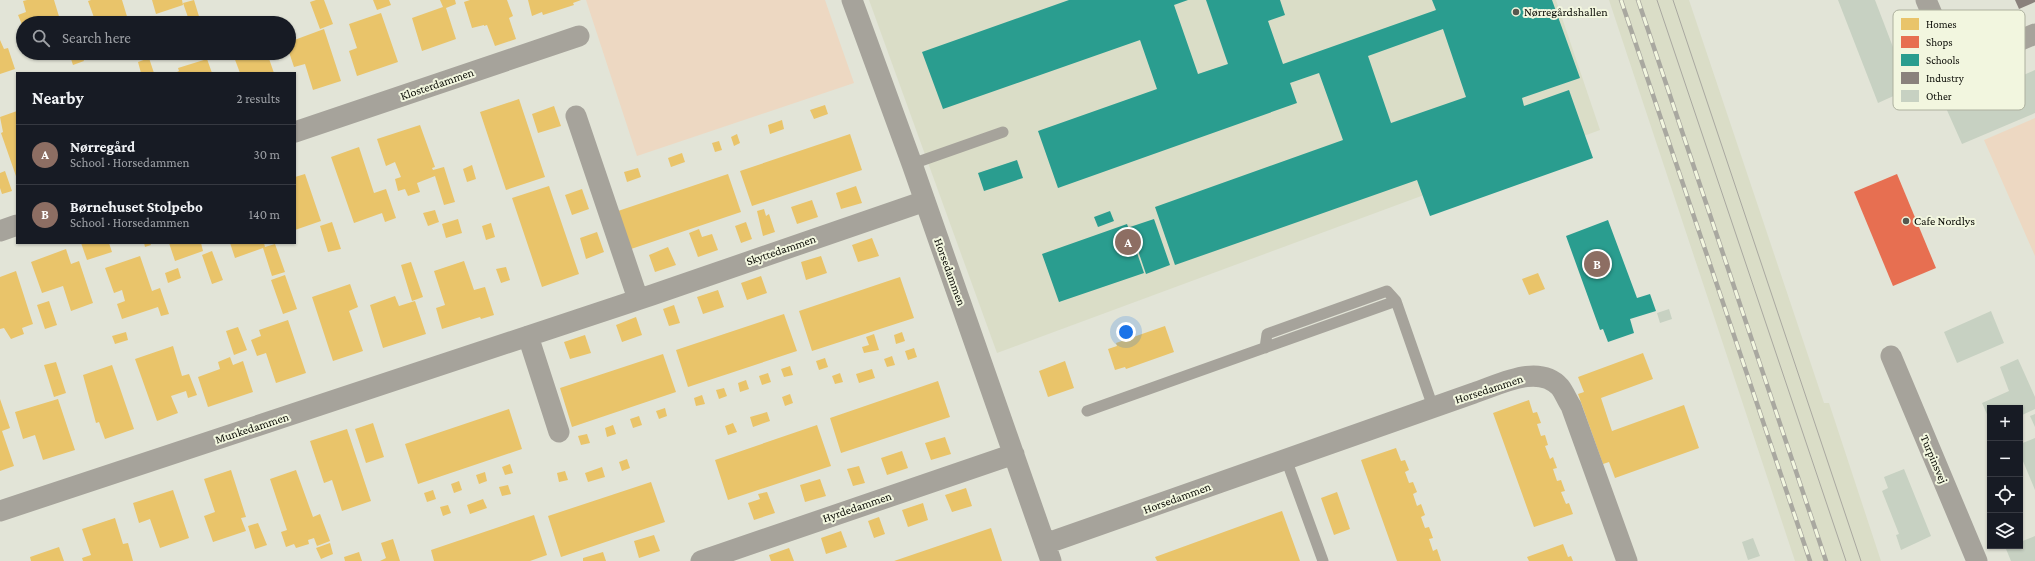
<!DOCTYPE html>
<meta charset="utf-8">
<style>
:root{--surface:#171b24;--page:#242831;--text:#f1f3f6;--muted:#9ea1a6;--line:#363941;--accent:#7c3aed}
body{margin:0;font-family:"Crimson Pro",serif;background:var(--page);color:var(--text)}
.controls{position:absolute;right:12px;bottom:12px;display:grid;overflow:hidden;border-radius:0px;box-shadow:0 1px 3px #0004}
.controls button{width:36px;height:36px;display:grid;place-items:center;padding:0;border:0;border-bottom:1px solid var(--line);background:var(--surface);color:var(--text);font:20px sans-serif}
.you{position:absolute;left:1126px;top:332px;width:14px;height:14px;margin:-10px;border:3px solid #fff;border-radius:50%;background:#1a73e8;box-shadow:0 0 0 6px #1a73e833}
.badge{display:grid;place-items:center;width:26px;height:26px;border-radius:50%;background:var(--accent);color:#fff;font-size:13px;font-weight:700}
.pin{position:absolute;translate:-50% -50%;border:2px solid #fff;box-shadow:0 1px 4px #0006}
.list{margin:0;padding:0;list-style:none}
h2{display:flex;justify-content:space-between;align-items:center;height:52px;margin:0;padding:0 16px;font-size:17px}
h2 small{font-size:13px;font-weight:400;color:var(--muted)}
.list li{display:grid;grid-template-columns:26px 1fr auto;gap:12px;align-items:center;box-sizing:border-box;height:60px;padding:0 16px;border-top:1px solid var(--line)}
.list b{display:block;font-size:15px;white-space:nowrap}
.list p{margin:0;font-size:13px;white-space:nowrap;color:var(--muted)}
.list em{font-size:13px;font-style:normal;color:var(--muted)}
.icon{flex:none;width:22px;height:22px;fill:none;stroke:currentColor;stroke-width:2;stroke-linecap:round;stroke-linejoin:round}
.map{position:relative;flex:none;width:2035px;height:561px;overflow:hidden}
.search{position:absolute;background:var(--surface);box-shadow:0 1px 3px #0004;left:16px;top:16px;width:280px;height:44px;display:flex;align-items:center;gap:10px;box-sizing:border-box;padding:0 14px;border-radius:22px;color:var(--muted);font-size:15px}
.panel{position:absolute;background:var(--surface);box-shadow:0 1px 3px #0004;left:16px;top:72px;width:280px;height:172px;border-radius:0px}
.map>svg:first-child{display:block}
.built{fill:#daddc7}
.green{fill:#edd8c2}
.homes{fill:#e9c46a}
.shops{fill:#e76f51}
.schools{fill:#2a9d8f;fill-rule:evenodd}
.industry{fill:#8a817c}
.building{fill:#c7d1c2}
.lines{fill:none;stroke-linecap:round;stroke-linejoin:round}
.service{stroke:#a6a39b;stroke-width:11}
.minor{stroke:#a6a39b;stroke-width:21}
.tram{stroke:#a9a8a0;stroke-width:1}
.rail-casing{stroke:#a9a8a0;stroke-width:4.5}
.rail{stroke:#f2f6df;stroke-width:3;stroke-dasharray:9;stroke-linecap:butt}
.poi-dot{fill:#56584f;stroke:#f2f6df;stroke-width:1.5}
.labels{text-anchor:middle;stroke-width:4;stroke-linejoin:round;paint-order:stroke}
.poi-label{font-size:12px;fill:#0b0c06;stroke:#f2f6df;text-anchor:start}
.street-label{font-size:12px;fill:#0b0c06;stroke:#f2f6df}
.key{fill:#f2f6df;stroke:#adb09e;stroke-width:1}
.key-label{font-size:11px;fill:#0b0c06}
</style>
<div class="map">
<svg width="2035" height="561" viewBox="0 0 2035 561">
<rect width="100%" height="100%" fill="#e2e4d7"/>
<path class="built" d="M869,0H1556L1600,130L997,353Z
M1609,0H1689L1824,403H1829L1881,561H1795Z"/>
<path class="green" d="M586,0H825L854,83L637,156Z
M2035,118V256L1984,140Z"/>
<path class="homes" d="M27,0H54L61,23H23V27L18,15L26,12L23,1Z
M91,0H122L129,23H96L88,1Z
M152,0H182L183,5L156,14Z
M194,0L201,23H190L183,3Z
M316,0H324L333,24L320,29L310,2Z
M373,0H389L391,5L377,10Z
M440,0H455L456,4L446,8L456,39L422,51L412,18L443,7Z
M470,0H507L513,16L509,18L516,39L495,46L487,25L484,26V25L472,28L464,2Z
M528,0H581L573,3L574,5L543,15L542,12L532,16Z
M381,13L398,62L357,76L349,51L357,48L349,24Z
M265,19L267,23H256Z
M324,29L341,81L313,90L305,64L294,67L289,52V42Z
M0,40L4,49L8,48L15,69L0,74Z
M69,53H81L84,61L73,65Z
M236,53H267L274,73H240L234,57L237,56Z
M149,58L154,73H141L138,62Z
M207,59L212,73H175L179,71L178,68Z
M519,99L545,177L506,190L480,112Z
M825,105L828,114L814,119L810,110Z
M554,106L561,126L538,133L532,114Z
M17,111V179L1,133L3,132L0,117Z
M782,120L784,129L770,134L768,125Z
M420,125L435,167L432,168L433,170L444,167L455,202L444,205L435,176L417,183L420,192L408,196L405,189L398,191L395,179L401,177L395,162L386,166L377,139Z
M737,134L740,143L734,146L731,137Z
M850,134L862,170L752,206L740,171Z
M719,141L722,150L715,152L712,143Z
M359,147L374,193L386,189L396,218L385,222L382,213L354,223L331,157Z
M682,153L685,162L671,167L668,158Z
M472,165L476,179L467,182L463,169Z
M638,168L641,177L627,182L624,172Z
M5,171L12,191L2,194L0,188V173Z
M305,174L321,221L295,230V177Z
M728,174L741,212L631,249L618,211Z
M549,186L579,274L542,287L512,198Z
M856,186L862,203L841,209L836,193Z
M582,189L589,209L572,215L565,195Z
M812,200L818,217L797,224L791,207Z
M764,209L766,216L769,214L775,232L763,236L757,211Z
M435,210L439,222L428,226L423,213Z
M458,219L462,233L446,238L442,224Z
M332,222L341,249L328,252L320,226Z
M746,222L752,239L741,243L735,226Z
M491,223L495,237L486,240L482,226Z
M699,229L702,237L712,234L718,250L698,257L689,233Z
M597,232L604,252L586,259L580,238Z
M872,238L879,256L858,262L852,245Z
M81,243H109L112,252L87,260Z
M144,243H150L151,245L145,247Z
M169,243H201L203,251L175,261Z
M230,243H264L265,247L275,244L285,272L272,276L263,248L235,258Z
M668,247L676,265L655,272L649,255Z
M66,249L71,264L79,261L93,303L71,311L63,286L42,293L31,262Z
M212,251L223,280L212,284L202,255Z
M140,256L152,291L160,288L169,314L161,316L158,307L122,319L117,304L125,301L122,290L114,293L105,268Z
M821,256L827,273L806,280L801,262Z
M464,261L474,290L485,287L494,315L481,319L480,317L442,329L436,308L445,305L434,271Z
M411,262L423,297L412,301L401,265Z
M506,267L510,280L501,283L496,269Z
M178,268L181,278L168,283L165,273Z
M16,271L33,324L22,328L24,334L11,339L4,328L0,329V277Z
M1538,273L1545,289L1529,295L1522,279Z
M285,275L297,309L283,314L271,280Z
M761,276L767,293L747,300L741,283Z
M900,277L914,318L812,351L799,311Z
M350,284L358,307L349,311L363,351L333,361L312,297Z
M718,290L724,307L703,314L697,297Z
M395,296L399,306L415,301L426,334L383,348L370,305Z
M49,301L57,325L45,329L37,305Z
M674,305L680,323L669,326L663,309Z
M784,314L797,351L688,387L676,350Z
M636,317L642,335L622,342L616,325Z
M288,320L306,373L276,383L266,353L257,356L251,340L261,336L259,330Z
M1165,326L1174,352L1126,369L1125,367L1115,370L1108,349L1117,346L1116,343Z
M238,327L247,350L234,355L226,331Z
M126,332L128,340L115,344L112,336Z
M902,332L905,341L896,344L894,335Z
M874,334L879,350L864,353L862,347L869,345L866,337Z
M585,335L591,353L570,359L564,342Z
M173,346L182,376L189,374L197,395L188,398L186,391L171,396L178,413L157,421L135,359Z
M914,348L917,357L908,360L905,351Z
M1643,353L1653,379L1601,398L1612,431L1684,405L1699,448L1615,478L1609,462L1603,464L1578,394L1584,392L1578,377Z
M663,354L676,392L572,427L560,388Z
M892,356L895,365L887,367L884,359Z
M230,357L233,365L243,361L253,392L208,407L198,377L220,369L218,362Z
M825,358L828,367L819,370L816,361Z
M1065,361L1074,388L1048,397L1039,371Z
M56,362L66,393L54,397L44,365Z
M112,365L134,429L105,439L99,422L96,423L83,375Z
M790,366L793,375L784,377L781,369Z
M872,369L875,378L859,383L856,374Z
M768,373L771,382L762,385L759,376Z
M840,373L843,382L835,384L832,376Z
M746,380L749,389L740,392L738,383Z
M938,381L950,417L841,453L830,418Z
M724,388L727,396L719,399L716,390Z
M790,394L793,403L785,406L782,397Z
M702,395L705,404L696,406L694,398Z
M0,399L10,428L2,431L14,466L0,471Z
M58,399L75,450L43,460L35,435L23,439L15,412Z
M1529,400L1533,413L1537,412L1541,423L1537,424L1541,436L1545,435L1548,445L1545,446L1550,459L1553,457L1557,468L1553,469L1557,481L1561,480L1565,491L1561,492L1566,504L1569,503L1573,514L1534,527L1493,413Z
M665,408L667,416L659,419L656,411Z
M509,409L522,449L418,484L405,444Z
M767,412L770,421L753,427L750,417Z
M639,416L642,425L633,428L630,419Z
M373,423L384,457L366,463L355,429Z
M733,423L737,432L728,435L725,426Z
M613,425L616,434L607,437L605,428Z
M817,425L831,466L728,500L715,460Z
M347,429L371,501L342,511L332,480L324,483L310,441Z
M587,434L590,443L581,445L578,436Z
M945,437L951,454L931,460L925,443Z
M1396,448L1401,461L1405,460L1409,470L1405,472L1409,483L1413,482L1417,492L1413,494L1417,506L1421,504L1425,515L1421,517L1425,528L1429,527L1433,538L1429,539L1433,551L1437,549L1441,561H1397L1361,460Z
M902,451L908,468L887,475L881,458Z
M627,459L630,468L622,471L619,462Z
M510,464L513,473L505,475L502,467Z
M859,466L865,483L853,486L847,469Z
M602,467L605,477L588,482L585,473Z
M231,470L246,517L241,518L246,531L213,542L204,516L215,512L204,479Z
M296,470L313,517L320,514L330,541L317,546L314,538L308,540L309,544L296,548L294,544L286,547L281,532L287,530L270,479Z
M565,471L568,480L559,482L557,473Z
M485,472L487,481L479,484L476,475Z
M820,479L826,496L805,502L800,485Z
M459,481L462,490L454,493L451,484Z
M651,482L665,522L561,557L548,516Z
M508,485L511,494L502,496L499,487Z
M966,488L972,506L952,512L945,495Z
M173,490L189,538L160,548L150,519L139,523L133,503Z
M433,490L436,499L427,502L424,493Z
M767,492L775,513L754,520L748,503L760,499L758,494Z
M1337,492L1350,529L1334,535L1321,498Z
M483,499L487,508L470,514L467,505Z
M923,503L928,520L908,527L902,510Z
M448,505L451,513L443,516L440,507Z
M1282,511L1300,561H1157L1155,557Z
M534,515L547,555L530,561H434L431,550Z
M879,517L885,534L874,538L868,521Z
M115,518L123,544L128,543L133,561H83L82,558L91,555L82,529Z
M258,523L267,545L255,549L248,526Z
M991,528L1002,561H894Z
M841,531L847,547L826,554L821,538Z
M654,535L660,551L639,558L634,541Z
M393,539L400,561H380L386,558L381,543Z
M330,543L333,554L321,559L316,548Z
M1563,544L1568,557L1571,556L1573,561H1529L1527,557Z
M59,547L64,561H31L30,557Z
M789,548L794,561H771L769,555Z
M359,552L362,561H345L344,557Z
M603,552L606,561H583V558Z"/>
<path class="shops" d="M1897,174L1936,268L1893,286L1854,192Z"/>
<path class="schools" d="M1069,0H1188L1174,5L1198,74L1228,64L1206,0H1280L1285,15L1268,21L1283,64L1436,10L1432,0H1552L1580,78L1522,98L1524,106L1569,90L1593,158L1430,216L1417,180L1175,265L1155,207L1343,140L1319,73L1290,83L1297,103L1058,188L1038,131L1157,89L1140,40L943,109L922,52ZM1443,29L1466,97L1391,123L1368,56Z
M1017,160L1023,178L984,191L978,173Z
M1110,211L1114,221L1098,227L1094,217Z
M1154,219L1170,265L1146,274L1130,227Z
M1608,220L1637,298L1650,294L1656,311L1630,319L1634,333L1608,342L1603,329L1600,330L1566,236Z
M1127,224L1144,273L1059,302L1042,254Z"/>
<path class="industry" d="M2015,0H2035V2L2019,9Z"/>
<path class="building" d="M1838,0H1875L1909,89L1878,103Z
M2035,70V113L1962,144L1946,108Z
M1669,309L1672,319L1660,323L1657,313Z
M1991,311L2004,343L1957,363L1944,332Z
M2018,359L2035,397V409L2020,416V408H1990V421L1982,403L2009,391L2000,367Z
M2035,414V427L2030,416Z
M2035,438V490L2020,454V444Z
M1904,469L1931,536L1901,550L1896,535L1899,534L1882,491L1888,488L1884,477Z
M2035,536V561H2011L2006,549L2012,546H2020V542Z
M1753,538L1760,556L1748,560L1742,542Z"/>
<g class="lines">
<path class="service" d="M912,164L1003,132
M1265,348L1267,334L1387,291L1396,301
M1087,411L1396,301L1433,407
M1286,459L1323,561"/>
<path class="minor" d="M852,0L912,164L1051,561
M1926,0L1955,68L2035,34
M576,116L638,299
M295,132L579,36
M0,231L17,225
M528,336L559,432
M1891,356L1977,561
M0,511L652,295L925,201
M1045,544L1474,393C1499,385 1538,363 1560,387C1564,392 1567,400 1571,406L1627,561
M701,561L1014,454"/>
<path class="tram" d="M1657,0L1846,561
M1673,0L1861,561"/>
<defs>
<path id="rail" d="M1621,0L1810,561
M1638,0L1826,561"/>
</defs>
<use href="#rail" class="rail-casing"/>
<use href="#rail" class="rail"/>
</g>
<g class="poi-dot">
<circle cx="1516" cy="12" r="4"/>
<circle cx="1906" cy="221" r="4"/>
</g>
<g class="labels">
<g class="poi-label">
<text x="1524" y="16">Nørregårdshallen</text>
<text x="1914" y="225">Cafe Nordlys</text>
</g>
<g class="street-label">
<text transform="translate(437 84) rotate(-19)" y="4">Klosterdammen</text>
<text transform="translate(781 250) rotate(-19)" y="4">Skyttedammen</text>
<text transform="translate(950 272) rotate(70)" y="4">Horsedammen</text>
<text transform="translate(1489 389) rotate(-18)" y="4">Horsedammen</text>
<text transform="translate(252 428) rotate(-18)" y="4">Munkedammen</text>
<text transform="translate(1934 459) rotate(67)" y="4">Turpinsvej</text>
<text transform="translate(1177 498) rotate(-20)" y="4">Horsedammen</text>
<text transform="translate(857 507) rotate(-19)" y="4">Hyrdedammen</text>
</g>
</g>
<rect x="1893" y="10" width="132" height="100" rx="6" class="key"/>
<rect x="1901" y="18" width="18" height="12" fill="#e9c46a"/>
<rect x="1901" y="36" width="18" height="12" fill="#e76f51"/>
<rect x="1901" y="54" width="18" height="12" fill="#2a9d8f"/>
<rect x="1901" y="72" width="18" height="12" fill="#8a817c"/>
<rect x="1901" y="90" width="18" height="12" fill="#c7d1c2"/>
<g class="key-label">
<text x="1926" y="28">Homes</text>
<text x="1926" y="46">Shops</text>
<text x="1926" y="64">Schools</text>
<text x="1926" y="82">Industry</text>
<text x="1926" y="100">Other</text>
</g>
</svg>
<div class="controls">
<button>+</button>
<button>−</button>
<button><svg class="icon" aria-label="locate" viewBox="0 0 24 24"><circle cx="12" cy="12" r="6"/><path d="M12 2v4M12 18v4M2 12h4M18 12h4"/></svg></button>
<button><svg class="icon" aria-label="layers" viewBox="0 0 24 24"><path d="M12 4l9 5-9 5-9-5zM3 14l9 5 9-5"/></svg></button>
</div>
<div class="you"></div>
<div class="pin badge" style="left:1128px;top:242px;background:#8d6e63">A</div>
<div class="pin badge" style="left:1597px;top:264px;background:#8d6e63">B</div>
<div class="search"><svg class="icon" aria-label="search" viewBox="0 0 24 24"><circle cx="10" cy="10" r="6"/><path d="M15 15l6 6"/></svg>Search here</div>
<section class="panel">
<h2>Nearby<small>2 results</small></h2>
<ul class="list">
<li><span class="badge" style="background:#8d6e63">A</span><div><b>Nørregård</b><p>School · Horsedammen</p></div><em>30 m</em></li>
<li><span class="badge" style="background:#8d6e63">B</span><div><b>Børnehuset Stolpebo</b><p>School · Horsedammen</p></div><em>140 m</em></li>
</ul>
</section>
</div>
